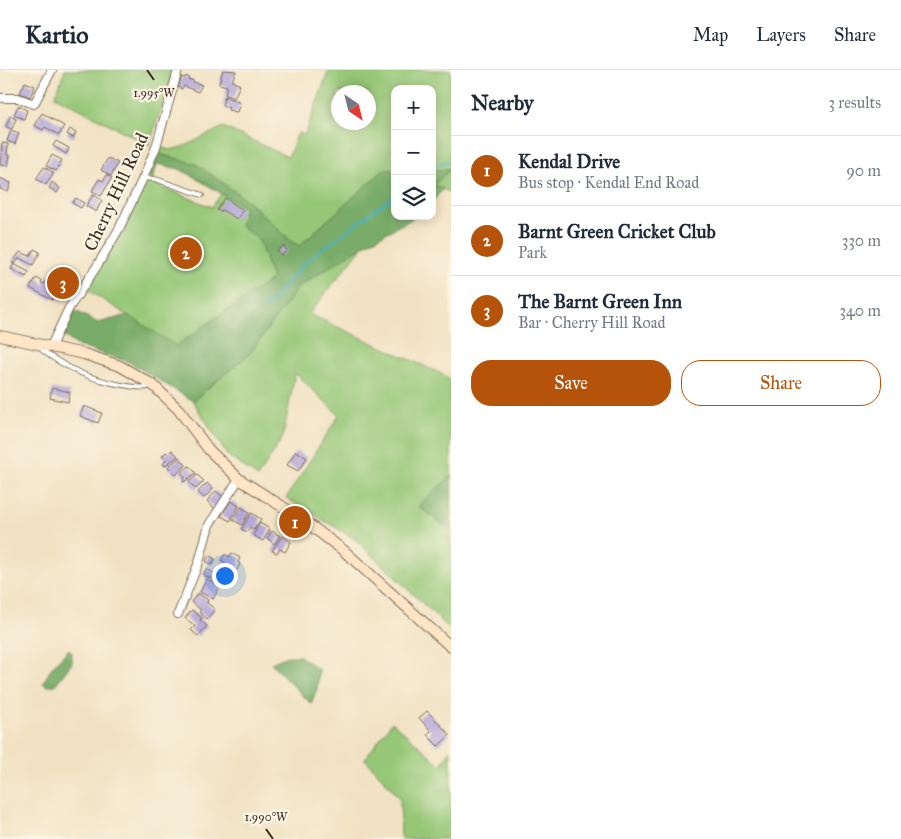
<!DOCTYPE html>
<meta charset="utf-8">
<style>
:root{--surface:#fff;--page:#f2f2f3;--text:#1f2937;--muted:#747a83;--line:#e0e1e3;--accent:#b45309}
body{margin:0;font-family:"IM FELL Great Primer",serif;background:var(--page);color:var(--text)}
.controls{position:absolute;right:15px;top:15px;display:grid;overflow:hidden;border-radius:10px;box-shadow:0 2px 12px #0003}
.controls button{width:45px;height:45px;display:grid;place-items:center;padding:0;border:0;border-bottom:1px solid var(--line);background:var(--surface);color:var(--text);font:25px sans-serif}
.compass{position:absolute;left:331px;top:15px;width:45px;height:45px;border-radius:50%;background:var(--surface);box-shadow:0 2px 12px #0003;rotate:145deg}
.you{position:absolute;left:224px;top:505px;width:18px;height:18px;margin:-12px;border:4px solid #fff;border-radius:50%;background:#1a73e8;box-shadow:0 0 0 8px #1a73e833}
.badge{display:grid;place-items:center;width:32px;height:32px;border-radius:50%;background:var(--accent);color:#fff;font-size:16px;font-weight:700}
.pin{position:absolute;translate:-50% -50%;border:2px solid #fff;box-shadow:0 1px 5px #0006}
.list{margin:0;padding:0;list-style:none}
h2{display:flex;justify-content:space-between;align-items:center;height:65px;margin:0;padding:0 20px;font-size:21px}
h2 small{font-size:16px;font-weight:400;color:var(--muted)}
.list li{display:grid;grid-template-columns:32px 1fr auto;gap:15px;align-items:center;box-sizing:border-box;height:70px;padding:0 20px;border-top:1px solid var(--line)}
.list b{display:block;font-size:19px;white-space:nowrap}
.list p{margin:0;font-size:16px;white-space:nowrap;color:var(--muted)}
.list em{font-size:16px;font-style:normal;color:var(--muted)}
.actions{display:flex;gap:10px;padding:15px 20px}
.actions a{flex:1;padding:11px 0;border:1px solid var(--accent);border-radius:20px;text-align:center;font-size:18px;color:var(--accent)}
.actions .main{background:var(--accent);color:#fff}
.icon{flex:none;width:28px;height:28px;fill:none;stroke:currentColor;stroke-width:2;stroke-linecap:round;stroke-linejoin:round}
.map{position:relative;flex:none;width:451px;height:769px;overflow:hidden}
header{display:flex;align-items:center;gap:30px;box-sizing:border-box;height:70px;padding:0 25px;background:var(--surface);border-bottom:1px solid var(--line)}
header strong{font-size:24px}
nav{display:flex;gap:28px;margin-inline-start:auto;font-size:18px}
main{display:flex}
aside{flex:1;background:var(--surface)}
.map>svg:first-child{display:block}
.green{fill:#96c777;stroke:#68784a;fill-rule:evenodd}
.forest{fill:#78ac68;stroke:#5a6b43}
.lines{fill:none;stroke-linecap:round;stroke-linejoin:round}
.stream{stroke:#48b2c6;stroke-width:2}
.building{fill:#b3a6d8}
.service-casing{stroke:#7b6a58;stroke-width:6}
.minor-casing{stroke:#7b6a58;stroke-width:10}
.secondary-casing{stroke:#7b6a58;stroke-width:12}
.service{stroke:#fff;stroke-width:4}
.minor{stroke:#fff;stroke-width:8}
.secondary{stroke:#fde5c5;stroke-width:10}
.ticks{fill:none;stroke:#3b2a1e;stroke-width:2}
.labels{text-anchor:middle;stroke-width:4.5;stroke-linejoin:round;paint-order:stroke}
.street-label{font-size:18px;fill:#3b2a1e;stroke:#fcf5e5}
.ticks-label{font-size:12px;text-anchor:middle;fill:#3b2a1e;stroke:#fcf5e5;stroke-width:4.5;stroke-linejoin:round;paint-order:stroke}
</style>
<header>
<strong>Kartio</strong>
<nav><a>Map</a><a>Layers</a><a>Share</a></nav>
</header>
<main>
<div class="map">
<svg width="451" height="769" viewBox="0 0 451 769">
<rect width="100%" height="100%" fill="#fcf5e5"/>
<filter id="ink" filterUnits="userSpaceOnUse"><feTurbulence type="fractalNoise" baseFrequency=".02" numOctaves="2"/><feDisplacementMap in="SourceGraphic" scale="10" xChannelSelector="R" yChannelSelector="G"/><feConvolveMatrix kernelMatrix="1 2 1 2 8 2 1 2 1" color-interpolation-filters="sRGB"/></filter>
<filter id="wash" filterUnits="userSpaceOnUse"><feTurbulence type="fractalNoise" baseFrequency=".0096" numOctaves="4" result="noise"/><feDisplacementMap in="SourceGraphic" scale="20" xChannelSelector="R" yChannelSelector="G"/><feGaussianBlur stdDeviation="1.12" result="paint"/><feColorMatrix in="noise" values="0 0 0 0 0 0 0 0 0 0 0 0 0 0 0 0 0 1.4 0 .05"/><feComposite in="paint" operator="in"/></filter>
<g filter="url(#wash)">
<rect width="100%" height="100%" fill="#f1e2c3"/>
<path class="green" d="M65,0H174L149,75L55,26Z
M329,0H451V123L433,115L450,99L432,100V19H395V102L386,98L299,176L292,172L249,132L196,94L156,83L159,77L170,80L185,76L223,57L288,87L298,63L305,65ZM338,22H368V52H338Z
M147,105L154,106L152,113L212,137L221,124L227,126L245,138L240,155L259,170L272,209L176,276L86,219Z
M364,175L309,244L444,305L451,311V560L355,469L286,428L339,345L295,303L283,367L258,407L227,385L193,331L250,283L299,216Z
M392,652L441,695L451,679V769H401L400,728L365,689Z"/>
<path class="forest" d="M156,83L196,94L249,132L292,172L299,176L386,98L395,102V146H417L364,175L299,216L250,283L193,331L129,292L78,276L64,266L74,240L98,253L128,245L176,276L272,209L259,170L240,155L245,138L191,105L179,99L157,94L154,106L147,105Z
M451,99L433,115L443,119L432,132V100Z
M451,406V461L418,436Z
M69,579L72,583V593L55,615L47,616L43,613L52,597Z
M287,586H300L319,600L317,619L311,634L271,593Z"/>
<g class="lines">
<path class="stream" d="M432,96L451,91
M262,233L268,236L305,192L395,125"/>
</g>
<g id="blocks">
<path class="building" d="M223,0L236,1L232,11L240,15L234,28L225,24L227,16L219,14Z
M186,6L189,8L188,9L194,11L193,12L202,15L198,22L184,16L182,19L178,17L182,7L185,8Z
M25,12L35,16L30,27L20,23Z
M225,26L240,33L237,42L228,40L229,38L222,35Z
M18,36L27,40L24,49L14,45Z
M42,43L64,56L59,65L45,57L43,60L34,55Z
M10,46L16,49L12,59L6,57Z
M70,59L76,63L73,68L67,64Z
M11,60L19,63L15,74L7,71Z
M56,71L69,78L66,84L53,76Z
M2,73L8,74L7,85H10L8,96L0,95Z
M52,85L62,90L56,101L46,96Z
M108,88L118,93L111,106L101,100Z
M126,88L131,91L127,99L122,97Z
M44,97L54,103L46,115L36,109Z
M107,105L112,108L101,126L92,121L99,109L103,111Z
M0,108L11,113L8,122L0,119Z
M52,112L60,118L57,123L49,118Z
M93,125L102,130L96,142L86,136Z
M76,128L84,133L81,138L72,133Z
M225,128L243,140L237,149L222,140L221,142L217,140Z
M284,176L287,181L281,185L277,181Z
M34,179L40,182L33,195L19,188L15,194L12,193L20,182L30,186Z
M14,194L29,202L26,207L11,199Z
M67,196L75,200L74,202H75L65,222H66L62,230L54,225L52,230L30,218L36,208L42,211L41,213L44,214L49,205L54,208L50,216L59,221L62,216L55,212L59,204L61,206Z
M52,318L70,322L68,332L50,328Z
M84,336L102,343L98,353L80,346Z
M172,380L178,386L165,396L163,394L166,390L162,386L166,382L168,384Z
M296,381L307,388L298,401L287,395Z
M179,387L186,395L176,405L168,397Z
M189,396L196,403L184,412L183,411L185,407L181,403Z
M197,405L204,411L196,419L189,412Z
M207,413L213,419L204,428L198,422Z
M216,421L223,427L215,439L207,431Z
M231,431L239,436L230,451L221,446Z
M241,437L249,442L242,455L233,450Z
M251,443L261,449L254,460L250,457L247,462L241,459Z
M260,453L270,459L263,471L253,465Z
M272,461L280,466L274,474L267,468Z
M282,466L291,472L285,482L280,479L277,483L272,481Z
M232,483L240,488L238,492L240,494L236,501L221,490L225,484L229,487Z
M209,485L215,489L212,495L206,491Z
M220,496L229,500L222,514L203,505L206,499L216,504Z
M207,509L220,516L213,529L200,522Z
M198,523L208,530L207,533L215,539L207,549L199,542L201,540L191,532Z
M192,540L202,548L200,550L207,556L198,566L191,560L195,556L185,548Z
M427,641L450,665L438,676L427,665L431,661L419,648Z"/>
</g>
</g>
<g filter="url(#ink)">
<use href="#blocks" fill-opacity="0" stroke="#7b6a58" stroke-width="1"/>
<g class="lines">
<defs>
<path id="service" d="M143,108L155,109L202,125
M40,278C50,288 78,303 91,307C102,311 141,321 151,316"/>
<path id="minor" d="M0,28H18L34,34L52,0
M51,276L69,238L97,196L119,159L143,108L156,77L178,0
M178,544L199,492L209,455L239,409"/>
<path id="secondary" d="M0,266L84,284L120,296L153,315L179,340L209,380L239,409L302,449L343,480L451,577"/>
</defs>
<use href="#service" class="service-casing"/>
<use href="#minor" class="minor-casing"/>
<use href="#secondary" class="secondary-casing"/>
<use href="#service" class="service"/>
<use href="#minor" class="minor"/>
<use href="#secondary" class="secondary"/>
</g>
</g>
<path class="ticks" d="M147,0L154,10M266,759L273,769"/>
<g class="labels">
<g class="street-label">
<text transform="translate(116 122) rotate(-65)" y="6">Cherry Hill Road</text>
</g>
</g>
<g class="ticks-label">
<text x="154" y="27">1.995°W</text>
<text x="266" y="751">1.990°W</text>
</g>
</svg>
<div class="controls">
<button>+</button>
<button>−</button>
<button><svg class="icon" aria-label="layers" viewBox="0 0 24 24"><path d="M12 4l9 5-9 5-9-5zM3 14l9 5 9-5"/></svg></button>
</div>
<svg class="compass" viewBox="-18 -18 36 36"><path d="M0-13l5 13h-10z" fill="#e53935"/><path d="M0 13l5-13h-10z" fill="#747a83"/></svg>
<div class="you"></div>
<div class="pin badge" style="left:295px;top:452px">1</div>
<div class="pin badge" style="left:186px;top:183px">2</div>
<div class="pin badge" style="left:63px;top:213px">3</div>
</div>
<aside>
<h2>Nearby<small>3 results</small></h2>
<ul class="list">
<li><span class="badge">1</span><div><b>Kendal Drive</b><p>Bus stop · Kendal End Road</p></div><em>90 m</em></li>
<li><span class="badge">2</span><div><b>Barnt Green Cricket Club</b><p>Park</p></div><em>330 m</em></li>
<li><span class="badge">3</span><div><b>The Barnt Green Inn</b><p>Bar · Cherry Hill Road</p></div><em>340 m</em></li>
</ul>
<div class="actions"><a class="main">Save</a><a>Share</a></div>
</aside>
</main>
